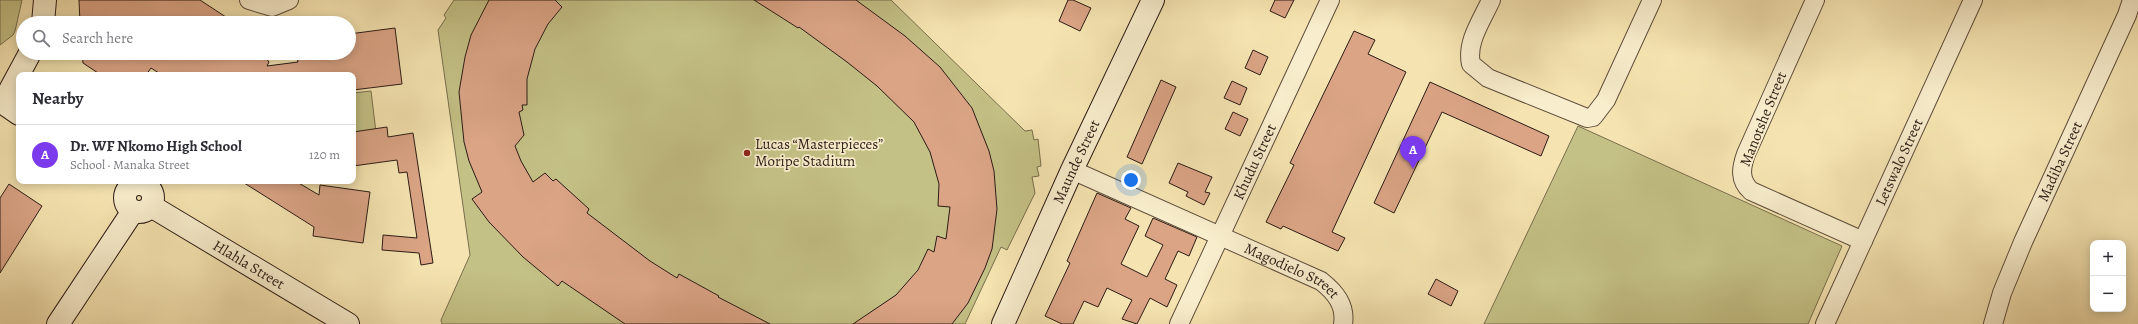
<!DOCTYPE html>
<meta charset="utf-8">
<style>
:root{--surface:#fff;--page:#f2f2f3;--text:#2b2b33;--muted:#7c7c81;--line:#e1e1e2;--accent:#7c3aed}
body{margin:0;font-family:Alegreya,serif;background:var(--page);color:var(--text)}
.controls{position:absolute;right:12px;bottom:12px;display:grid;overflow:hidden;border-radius:8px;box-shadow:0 2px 10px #0003}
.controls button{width:36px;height:36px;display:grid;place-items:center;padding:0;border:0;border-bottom:1px solid var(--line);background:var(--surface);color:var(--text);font:20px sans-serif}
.you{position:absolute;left:1131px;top:180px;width:14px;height:14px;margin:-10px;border:3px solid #fff;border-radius:50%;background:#1a73e8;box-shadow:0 0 0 6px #1a73e833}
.badge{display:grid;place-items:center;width:26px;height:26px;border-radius:50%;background:var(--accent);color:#fff;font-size:13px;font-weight:700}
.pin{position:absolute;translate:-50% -33px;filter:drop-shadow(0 1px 2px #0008)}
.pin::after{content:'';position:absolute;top:21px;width:14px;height:12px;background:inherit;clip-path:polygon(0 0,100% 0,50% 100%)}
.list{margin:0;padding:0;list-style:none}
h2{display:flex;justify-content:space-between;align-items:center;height:52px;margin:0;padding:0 16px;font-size:17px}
h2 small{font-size:13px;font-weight:400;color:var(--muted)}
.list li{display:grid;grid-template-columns:26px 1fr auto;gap:12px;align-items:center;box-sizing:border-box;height:60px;padding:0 16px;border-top:1px solid var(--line)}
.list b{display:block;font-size:15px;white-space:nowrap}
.list p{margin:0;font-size:13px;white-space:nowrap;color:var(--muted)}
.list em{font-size:13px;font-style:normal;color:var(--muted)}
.icon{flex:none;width:22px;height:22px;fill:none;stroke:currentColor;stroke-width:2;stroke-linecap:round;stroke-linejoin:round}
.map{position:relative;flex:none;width:2138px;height:324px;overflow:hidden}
.search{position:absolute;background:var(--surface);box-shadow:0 2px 10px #0003;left:16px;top:16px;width:340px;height:44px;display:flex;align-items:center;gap:10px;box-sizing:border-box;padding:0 14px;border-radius:22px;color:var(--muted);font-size:15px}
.panel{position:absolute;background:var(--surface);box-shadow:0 2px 10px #0003;left:16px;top:72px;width:340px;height:112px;border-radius:8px}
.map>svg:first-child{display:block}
.green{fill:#c4c186;stroke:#786e4d}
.building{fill:#daa485;stroke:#2b1b14}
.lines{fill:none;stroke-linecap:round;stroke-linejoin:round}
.street-casing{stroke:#5e4d3b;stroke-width:20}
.secondary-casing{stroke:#2b1b14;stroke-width:24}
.street{stroke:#f8edcc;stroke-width:18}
.secondary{stroke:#f8edcc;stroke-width:22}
.poi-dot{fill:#8f2418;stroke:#f8edcc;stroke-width:1.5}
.labels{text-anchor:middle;stroke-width:3.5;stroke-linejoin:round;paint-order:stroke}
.street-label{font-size:15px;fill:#2b1b14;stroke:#f8edcc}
.poi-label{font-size:15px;fill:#2b1b14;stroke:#f8edcc;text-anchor:start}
</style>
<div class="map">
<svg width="2138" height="324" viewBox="0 0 2138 324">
<rect width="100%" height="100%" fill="#f5e4b1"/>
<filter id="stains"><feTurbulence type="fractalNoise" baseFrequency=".005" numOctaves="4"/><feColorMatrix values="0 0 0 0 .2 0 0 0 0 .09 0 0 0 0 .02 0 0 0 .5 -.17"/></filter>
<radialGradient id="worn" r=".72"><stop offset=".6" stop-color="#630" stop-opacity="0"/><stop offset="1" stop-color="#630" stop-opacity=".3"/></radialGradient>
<path class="green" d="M0,0H22L15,31L13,35L0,45Z
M454,0H891L1025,131L1032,130L1034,140L1038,139L1041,166L1037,167L1039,176L1032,177L1035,193L1007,250L1001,247L965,324H442L441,320L470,255L438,30L446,18L444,15Z
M371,91L376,132L353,135V93Z
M1578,126L1842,246L1808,324H1484Z"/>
<path class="building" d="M79,0H200L235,23H80Z
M489,0H555L562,7L548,24L535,49L527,79V105H522L523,110L519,112L524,135L515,146L521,161L533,182L545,173L553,181L556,179L589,209L587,213L650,261L677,278L679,274L719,296L718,297L770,324H625L562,281L558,286L523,257L489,222L472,199L482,192L469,161L464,142L459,92L465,57L471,35Z
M754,0H856L905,36L940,67L972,108L989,151L994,171L997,209L992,249L985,268L968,303L952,324H853L896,295L918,270L928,249L934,252L937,236L946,239L950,207L938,206L939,184L930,152L914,122L877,86L847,62L799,27L798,28Z
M1068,0H1073L1091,8L1080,31L1059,21Z
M1275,0H1294L1285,18L1270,11Z
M395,28L402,84L353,90V75H162L151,68L146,75H101L83,63L82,53H262L269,62L267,66L298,62L296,53H349V34Z
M1354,31L1375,40L1368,54L1406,72L1332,232L1345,238L1338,251L1283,226L1281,229L1266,222L1294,165L1290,163Z
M1253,50L1268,57L1260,75L1245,68Z
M1161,80L1176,87L1142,164L1127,157Z
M1232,81L1247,88L1240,105L1224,98Z
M1430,82L1549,136L1541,156L1442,112L1394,213L1374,203Z
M1233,112L1248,119L1240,136L1225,129Z
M387,127L388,137L413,133L433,263L421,265L419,253L382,250L383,235L417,238L407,172L399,173L397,160L353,166V132Z
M1178,163L1212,177L1205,192L1210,193L1204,205L1186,196L1188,192L1169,183Z
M241,181L297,182L319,195L320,185L370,192L363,243L313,236L314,227Z
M9,184L42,206L0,273V198Z
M1097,193L1131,208L1125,219L1139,226L1121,264L1147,277L1163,245L1145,236L1153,218L1197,237L1189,256L1178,251L1165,279L1177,285L1167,307L1150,298L1137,324L1122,319L1132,300L1107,288L1098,307L1084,301L1073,324H1062L1045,316L1070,263L1067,261Z
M1436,279L1458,291L1451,306L1428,294Z"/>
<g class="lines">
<defs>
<g id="street">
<path d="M249,0L272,7L289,0"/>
<path d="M1491,0C1482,20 1466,42 1471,64L1488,78L1587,118L1593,117L1606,100L1652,0"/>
<path d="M1815,0L1746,154C1741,168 1739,180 1751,191L1863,241"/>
<path id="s1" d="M1072,170L1321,281C1335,292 1346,305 1343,324"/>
<path id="s2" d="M1179,324L1330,0"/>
<path id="s3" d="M1825,324L1973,0"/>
<path id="s4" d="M1993,324L2002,293L2023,242L2127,15L2132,0"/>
</g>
<g id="secondary">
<path d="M43,23L45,0"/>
<path d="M0,101L19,114"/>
<path d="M3,103L30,53"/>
<circle cx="139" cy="198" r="14"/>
<path id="s5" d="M151,206L348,324"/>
<path d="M58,324L133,211"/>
<path id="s6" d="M1003,324L1072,170L1153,0"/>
</g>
</defs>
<use href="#street" class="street-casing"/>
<use href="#secondary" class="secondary-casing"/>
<use href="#street" class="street"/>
<use href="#secondary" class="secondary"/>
</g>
<circle class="poi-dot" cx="747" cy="153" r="4"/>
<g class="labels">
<g class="street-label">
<text transform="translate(1763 119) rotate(-68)" y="5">Manotshe Street</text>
<text dy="5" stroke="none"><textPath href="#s6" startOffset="178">Maunde Street</textPath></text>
<text dy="5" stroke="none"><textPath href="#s4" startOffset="176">Madiba Street</textPath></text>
<text dy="5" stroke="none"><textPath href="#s2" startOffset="179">Khudu Street</textPath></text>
<text dy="5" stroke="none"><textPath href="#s3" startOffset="178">Letswalo Street</textPath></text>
<text dy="5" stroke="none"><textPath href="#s5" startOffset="114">Hlahla Street</textPath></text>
<text dy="5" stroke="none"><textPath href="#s1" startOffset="242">Magodielo Street</textPath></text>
</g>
<g class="poi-label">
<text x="755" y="149">Lucas “Masterpieces”<tspan x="755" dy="17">Moripe Stadium</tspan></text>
</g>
</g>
<rect width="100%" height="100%" filter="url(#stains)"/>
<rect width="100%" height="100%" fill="url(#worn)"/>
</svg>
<div class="controls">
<button>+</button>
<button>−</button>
</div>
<div class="you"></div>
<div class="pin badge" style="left:1413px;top:169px">A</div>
<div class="search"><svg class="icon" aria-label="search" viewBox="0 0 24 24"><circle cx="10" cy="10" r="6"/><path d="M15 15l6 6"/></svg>Search here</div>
<section class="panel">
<h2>Nearby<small></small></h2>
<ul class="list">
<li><span class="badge">A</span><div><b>Dr. WF Nkomo High School</b><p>School · Manaka Street</p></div><em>120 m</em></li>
</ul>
</section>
</div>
